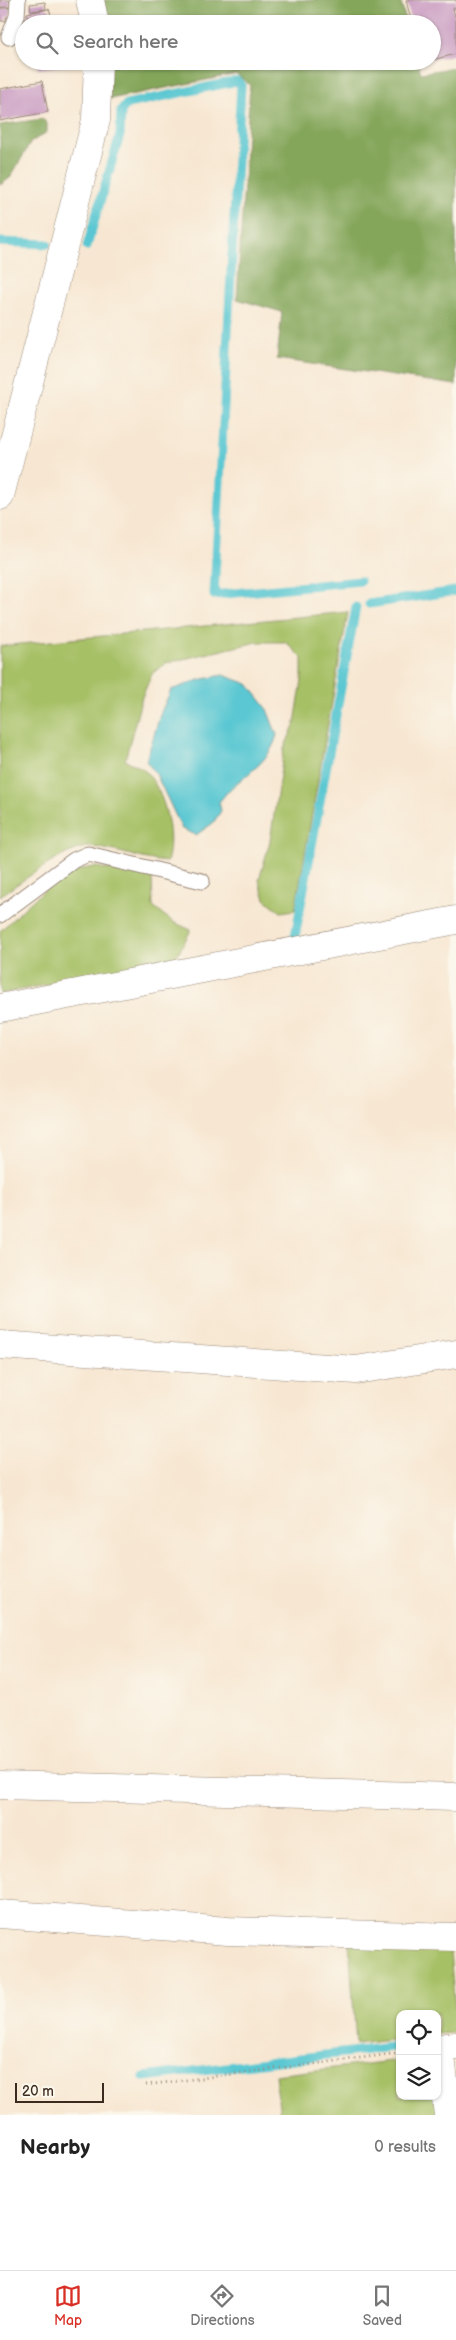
<!DOCTYPE html>
<style>
:root{--surface:#fff;--page:#f6f6f6;--text:#222;--muted:#767676;--line:#e0e0e0;--accent:#d93025}
body{margin:0;font-family:"Balsamiq Sans",sans-serif;background:var(--page);color:var(--text)}
.controls{position:absolute;right:15px;bottom:15px;display:grid;overflow:hidden;border-radius:10px;box-shadow:0 1px 4px #0004}
.controls button{width:45px;height:45px;display:grid;place-items:center;padding:0;border:0;border-bottom:1px solid var(--line);background:var(--surface);color:var(--text);font:25px sans-serif}
.scale{position:absolute;left:15px;bottom:12px;width:89px;box-sizing:border-box;padding-left:5px;border:2px solid #3b2a1e;border-top:0;font-size:14px;line-height:18px;white-space:nowrap;color:#3b2a1e;-webkit-text-stroke:4px #fbf7ec;paint-order:stroke}
.list{margin:0;padding:0;list-style:none}
h2{display:flex;justify-content:space-between;align-items:center;height:65px;margin:0;padding:0 20px;font-size:21px}
h2 small{font-size:16px;font-weight:400;color:var(--muted)}
.icon{flex:none;width:28px;height:28px;fill:none;stroke:currentColor;stroke-width:2;stroke-linecap:round;stroke-linejoin:round}
.map{position:relative;flex:none;width:456px;height:2115px;overflow:hidden}
.search{position:absolute;background:var(--surface);box-shadow:0 1px 4px #0004;left:15px;right:15px;top:15px;height:55px;display:flex;align-items:center;gap:12px;box-sizing:border-box;padding:0 18px;border-radius:28px;color:var(--muted);font-size:19px}
.sheet{height:155px;background:var(--surface)}
nav{display:flex;justify-content:space-around;align-items:center;box-sizing:border-box;height:70px;border-top:1px solid var(--line);background:var(--surface);font-size:14px;color:var(--muted)}
nav a{display:grid;justify-items:center;gap:2px}
nav .on{color:var(--accent)}
.map>svg:first-child{display:block}
.green{fill:#a6c065;stroke:#707542}
.forest{fill:#84a65a;stroke:#60683c}
.water{fill:#5ac7d2;stroke:#4a7878}
.lines{fill:none;stroke-linecap:round;stroke-linejoin:round}
.stream{stroke:#5ac7d2;stroke-width:9}
.building{fill:#c492be}
.lane-casing{stroke:#998878;stroke-width:17}
.street-casing{stroke:#998878;stroke-width:29}
.path{stroke:#998878;stroke-width:3;stroke-dasharray:1 4;stroke-linecap:butt}
.lane{stroke:#fff;stroke-width:15}
.street{stroke:#fff;stroke-width:28}
</style>
<div class="map">
<svg width="456" height="2115" viewBox="0 0 456 2115">
<rect width="100%" height="100%" fill="#fbf7ec"/>
<filter id="ink" filterUnits="userSpaceOnUse"><feTurbulence type="fractalNoise" baseFrequency=".02" numOctaves="2"/><feDisplacementMap in="SourceGraphic" scale="10" xChannelSelector="R" yChannelSelector="G"/><feConvolveMatrix kernelMatrix="1 2 1 2 8 2 1 2 1" color-interpolation-filters="sRGB"/></filter>
<filter id="wash" filterUnits="userSpaceOnUse"><feTurbulence type="fractalNoise" baseFrequency=".0096" numOctaves="4" result="noise"/><feDisplacementMap in="SourceGraphic" scale="20" xChannelSelector="R" yChannelSelector="G"/><feGaussianBlur stdDeviation="1.12" result="paint"/><feColorMatrix in="noise" values="0 0 0 0 0 0 0 0 0 0 0 0 0 0 0 0 0 1.4 0 .05"/><feComposite in="paint" operator="in"/></filter>
<g filter="url(#wash)">
<rect width="100%" height="100%" fill="#f7e7d2"/>
<path class="green" d="M348,612L295,910L281,912L265,899L259,880L270,841L284,749L295,723L302,680V658L286,642H257L166,663L152,674L142,697L125,760C131,763 140,766 145,771C165,791 175,835 167,862C141,860 117,849 91,847C70,845 20,883 0,896V646Z
M95,867L152,876L153,907L173,922L191,930L175,959L0,994V931C27,907 57,870 95,867Z
M349,1942L441,1944L450,1951L456,2019V2026L452,2033L437,2034V2014H400V2039L356,2044Z
M400,2060V2096H437L441,2115H280L275,2075Z"/>
<path class="forest" d="M103,0H400L407,24H107Z
M110,61H417L421,73L456,67V385L277,359L282,312L237,299L250,85L236,74L110,99Z
M42,119L47,123V132L31,142L10,178L0,185V125Z"/>
<path class="water" d="M223,675L248,684L266,707L277,735C271,757 255,769 238,782C231,787 225,795 219,802L221,811L213,823L196,835L182,829L156,774L146,761L161,712L171,690L199,680Z"/>
<g class="lines">
<path class="stream" d="M0,242L47,244
M87,246L120,135L121,111L127,104L237,81L241,85L214,595L360,581
M369,604L456,591
M295,937L356,607
M144,2077L400,2046"/>
</g>
<g id="blocks">
<path class="building" d="M0,0H10V7H0Z
M406,0H456V8H453L456,20V54L432,60V24H412Z
M45,2L46,9L31,11L30,4Z
M0,8H10V17H6V21H0Z
M49,9L54,24H24V20L35,18L28,19L27,13Z
M37,61H67V65L38,69Z
M42,81L48,112L0,121V89Z"/>
</g>
</g>
<g filter="url(#ink)">
<use href="#blocks" fill-opacity="0" stroke="#998878" stroke-width="1"/>
<g class="lines">
<defs>
<path id="lane" d="M9,37L17,16L18,0
M0,915L74,860L88,854L202,881"/>
<path id="street" d="M90,0L95,24
M0,496L96,120L98,61
M0,1008L456,920
M0,1345L356,1370L456,1354
M0,1785L456,1797
M0,1914L228,1931L456,1937
M448,2115L440,2048L456,2046"/>
</defs>
<use href="#lane" class="lane-casing"/>
<use href="#street" class="street-casing"/>
<path class="path" d="M146,2085L400,2053"/>
<use href="#lane" class="lane"/>
<use href="#street" class="street"/>
</g>
</g>
</svg>
<div class="controls">
<button><svg class="icon" aria-label="locate" viewBox="0 0 24 24"><circle cx="12" cy="12" r="6"/><path d="M12 2v4M12 18v4M2 12h4M18 12h4"/></svg></button>
<button><svg class="icon" aria-label="layers" viewBox="0 0 24 24"><path d="M12 4l9 5-9 5-9-5zM3 14l9 5 9-5"/></svg></button>
</div>
<div class="scale">20 m</div>
<div class="search"><svg class="icon" aria-label="search" viewBox="0 0 24 24"><circle cx="10" cy="10" r="6"/><path d="M15 15l6 6"/></svg>Search here</div>
</div>
<section class="sheet">
<h2>Nearby<small>0 results</small></h2>
<ul class="list">
</ul>
</section>
<nav>
<a class="on"><svg class="icon" aria-label="map" viewBox="0 0 24 24"><path d="M3 6l6-2 6 2 6-2v14l-6 2-6-2-6 2zM9 4v14M15 6v14"/></svg>Map</a>
<a><svg class="icon" aria-label="directions" viewBox="0 0 24 24"><path d="M12 3l9 9-9 9-9-9zM9 14v-3h6M13 9l2 2-2 2"/></svg>Directions</a>
<a><svg class="icon" aria-label="saved" viewBox="0 0 24 24"><path d="M7 4h10v16l-5-4-5 4z"/></svg>Saved</a>
</nav>
